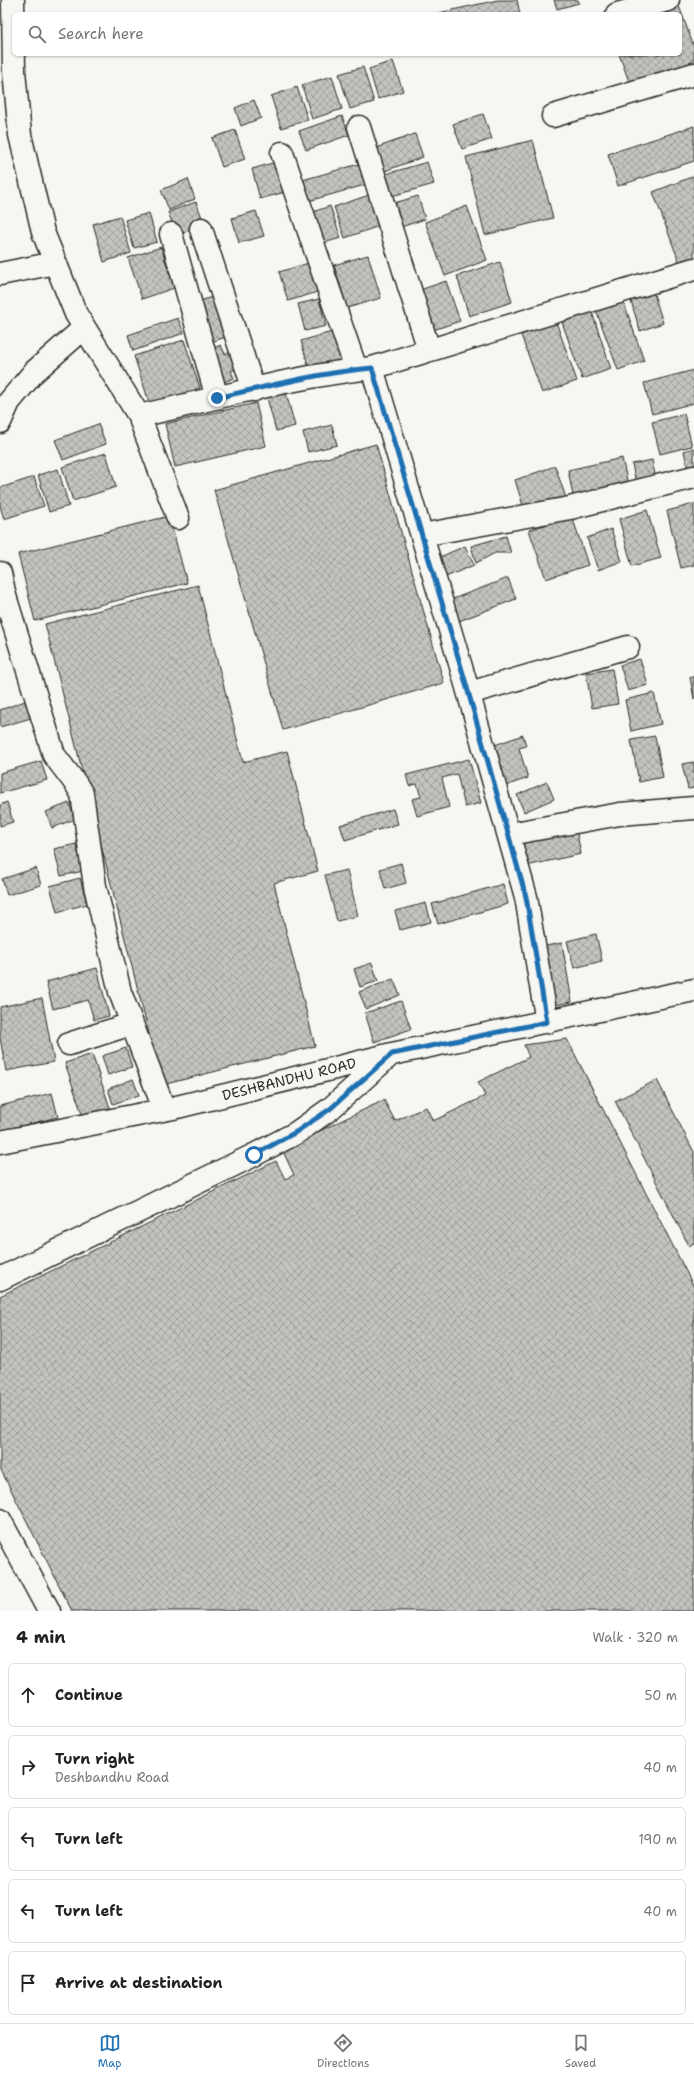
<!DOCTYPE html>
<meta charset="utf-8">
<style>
:root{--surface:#fff;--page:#f6f6f6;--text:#222;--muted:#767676;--line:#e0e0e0;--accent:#1f6fb2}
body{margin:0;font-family:"Shantell Sans",sans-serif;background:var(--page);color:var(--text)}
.stop{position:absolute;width:12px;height:12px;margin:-9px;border:3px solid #1f6fb2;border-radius:50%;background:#fff}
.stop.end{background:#1f6fb2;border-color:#fff;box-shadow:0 1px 4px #0008}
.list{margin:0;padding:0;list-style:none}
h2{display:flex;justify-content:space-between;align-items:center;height:52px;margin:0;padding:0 16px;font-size:17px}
h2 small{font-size:13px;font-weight:400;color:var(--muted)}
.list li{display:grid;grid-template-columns:26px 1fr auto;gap:12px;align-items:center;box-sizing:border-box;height:64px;margin:0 8px 8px;padding:0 8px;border:1px solid var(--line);border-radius:6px}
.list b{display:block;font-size:15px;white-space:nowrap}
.list p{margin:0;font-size:13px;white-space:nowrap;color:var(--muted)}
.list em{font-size:13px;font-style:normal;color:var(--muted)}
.icon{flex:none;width:22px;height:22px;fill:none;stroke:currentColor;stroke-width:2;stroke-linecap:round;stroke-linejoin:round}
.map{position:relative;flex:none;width:694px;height:1611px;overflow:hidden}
.search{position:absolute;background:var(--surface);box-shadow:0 1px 3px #0004;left:12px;right:12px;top:12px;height:44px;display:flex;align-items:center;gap:10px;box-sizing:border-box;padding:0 14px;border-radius:6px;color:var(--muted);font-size:15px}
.sheet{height:412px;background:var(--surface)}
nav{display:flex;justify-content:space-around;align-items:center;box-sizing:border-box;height:56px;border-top:1px solid var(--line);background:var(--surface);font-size:11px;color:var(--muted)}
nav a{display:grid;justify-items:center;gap:2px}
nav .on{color:var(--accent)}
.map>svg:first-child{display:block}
.building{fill:url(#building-cross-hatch);stroke:#2b2b2b}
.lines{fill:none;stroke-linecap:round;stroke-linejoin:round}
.minor-casing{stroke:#2b2b2b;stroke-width:25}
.minor{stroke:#f6f6f2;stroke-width:22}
.route{stroke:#1f6fb2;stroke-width:5}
.labels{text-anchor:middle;stroke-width:4;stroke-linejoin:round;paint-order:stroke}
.street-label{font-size:14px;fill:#2b2b2b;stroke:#f6f6f2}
</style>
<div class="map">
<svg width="694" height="1611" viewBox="0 0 694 1611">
<defs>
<pattern id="building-cross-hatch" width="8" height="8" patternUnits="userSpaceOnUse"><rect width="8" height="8" fill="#c3c3c0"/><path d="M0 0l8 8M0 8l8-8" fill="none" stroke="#9f9f9c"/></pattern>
</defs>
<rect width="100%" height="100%" fill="#f6f6f2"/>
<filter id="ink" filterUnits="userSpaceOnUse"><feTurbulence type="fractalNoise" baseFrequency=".025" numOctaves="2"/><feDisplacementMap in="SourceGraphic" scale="8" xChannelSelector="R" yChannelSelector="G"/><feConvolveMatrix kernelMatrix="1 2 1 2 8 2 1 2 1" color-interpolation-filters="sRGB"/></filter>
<g filter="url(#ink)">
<path class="building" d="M498,0H517L520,14H434Z
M554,0H578L579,3L557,9Z
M679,6L694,47V63L631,87L619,54H680V14H656Z
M393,61L403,91L378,99L369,69Z
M363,67L374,102L350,109L339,74Z
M332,76L342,109L312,119L302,85Z
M297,87L308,120L281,128L271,96Z
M254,100L261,118L241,126L235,108Z
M483,114L492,139L462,149L453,124Z
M342,116L349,135L306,150L299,131Z
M694,126V161L618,186L608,154Z
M235,130L245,159L222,167L212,138Z
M415,134L423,157L382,172L373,149Z
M533,140L553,218L485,235L466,157Z
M276,162L285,192L260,199L252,169Z
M366,162L372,183L305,202L299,181Z
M427,162L434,184L392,196L386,174Z
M694,176V259L680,264L653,192Z
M188,179L195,199L169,210L161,190Z
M369,195L379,226L345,238L334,207Z
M418,196L425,219L398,228L391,204Z
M196,202L205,225L177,235L168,212Z
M330,206L341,238L320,244L310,213Z
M467,206L487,260L445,276L425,222Z
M256,211L264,236L239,243L232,218Z
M149,213L157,242L134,248L125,220Z
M120,216L131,253L104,262L93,224Z
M161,247L174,288L142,299L128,258Z
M368,255L381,298L347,308L334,265Z
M312,262L321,291L288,301L279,272Z
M500,262L512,302L469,316L457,276Z
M446,281L460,321L433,330L420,290Z
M653,291L663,323L640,331L630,298Z
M218,295L232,335L208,343L194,303Z
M319,299L326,326L305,331L298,304Z
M623,300L644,361L618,370L596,310Z
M592,312L611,369L582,379L562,322Z
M178,318L184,333L133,351L128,335Z
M556,322L577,381L542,393L521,335Z
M335,331L345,365L311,375L301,341Z
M184,340L200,388L150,405L134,356Z
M221,345L225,354L233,351L240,368L231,371L234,378L224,382L211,349Z
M694,370V403L652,414L644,383Z
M285,389L295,426L276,431L266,394Z
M256,403L266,446L175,467L165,424Z
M684,414L692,446L660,454L652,422Z
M98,424L106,444L63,460L55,440Z
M332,425L337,445L308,452L303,432Z
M376,444L444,683L283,730L214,490Z
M694,448V473L689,475L684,451Z
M106,453L116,487L73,501L62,467Z
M622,458L629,489L574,501L568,470Z
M652,460L656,479L636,483L632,464Z
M555,466L566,498L525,512L515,480Z
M58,469L69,506L49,512L38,475Z
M34,477L44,506L4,519L0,506V488Z
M694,504V565L681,568L667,511Z
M647,510L661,558L632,566L619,519Z
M169,516L187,583L35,621L18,554Z
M572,516L588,565L546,579L529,530Z
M611,529L622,561L598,570L587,538Z
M506,536L511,553H495L476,563L471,546Z
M465,546L474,565L441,579L433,560Z
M508,578L516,599L459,621L450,600Z
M198,585L243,762L287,751L318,871L274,883L315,1046L162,1085L45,624Z
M640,659L648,685L628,691L620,665Z
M612,669L618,704L592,708L586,673Z
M690,677H694V699Z
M654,693L661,724L631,731L625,700Z
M25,701L31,718L0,727V710Z
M523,735L526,746L519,748L528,778L505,786L492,746Z
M655,736L663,777L639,782L631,740Z
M469,759L481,803L465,807L457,774L442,778L449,807L417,816L412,799L421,797L417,784L409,786L406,775Z
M41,761L47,780L0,793V773Z
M694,762V788L688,789L682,764Z
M547,782L554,799L524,812L517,795Z
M7,802L13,822L0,826V805Z
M69,803L75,819L52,828L46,812Z
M393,809L398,824L345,840L340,825Z
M576,829L581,854L526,866L520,841Z
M76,844L83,871L61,876L54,849Z
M401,863L406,883L385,889L380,869Z
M36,868L41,885L7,895L2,879Z
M347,870L358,916L337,921L325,875Z
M80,878L87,904L57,912L50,886Z
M503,884L508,904L438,924L432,904Z
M426,903L431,922L400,930L395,911Z
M596,934L602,961L574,968L567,941Z
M562,943L572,1002L550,1006L540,947Z
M372,963L378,981L360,987L354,969Z
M97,968L109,1016L94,1020L88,1000L53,1009L46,982Z
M393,979L400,995L366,1009L359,992Z
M42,998L54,1062L6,1071L0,1038V1007Z
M401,1001L411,1029L374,1042L365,1013Z
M567,1039L694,1287V1611H72L0,1468V1296L276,1161L285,1179L294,1175L282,1149L384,1100L395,1121L426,1107L433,1121L485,1096L478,1082L529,1057L524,1045Z
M126,1048L132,1067L108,1075L102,1056Z
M92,1054L110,1108L83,1117L65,1063Z
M133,1079L139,1095L113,1104L108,1089Z
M657,1080L694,1152V1243L689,1246L615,1101Z
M52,1093L58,1117L0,1131V1106Z"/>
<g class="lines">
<defs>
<path id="minor" d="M13,0L14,71L20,135L43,232L76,314L139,416L178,518
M617,14L668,0
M553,116L694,74
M359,127L429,350
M282,153L356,369
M201,229L254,390
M171,234L217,398
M0,274L55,263
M372,368L464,677L526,897L547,1022
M139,416C216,399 293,376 372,368L694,269
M0,422L9,402L34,372L84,328
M422,535L570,508L694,477
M0,573L5,596L54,755L76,784L82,794L95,886L120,992L164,1109
M469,693L628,647
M509,834L620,814L694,808
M69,1044L131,1024
M0,1142L173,1108L392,1054L694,990
M0,1279L254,1155L296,1133L330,1109L389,1056
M0,1520L49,1611"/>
</defs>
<use href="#minor" class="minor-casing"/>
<use href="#minor" class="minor"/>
</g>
</g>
<g class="lines" filter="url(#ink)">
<path class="route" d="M217,398C268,386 319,373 372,368L464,677L526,897L547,1022L392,1054L330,1109L296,1132L254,1155"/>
</g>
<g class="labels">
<g class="street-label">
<text transform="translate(289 1079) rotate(-14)" y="5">DESHBANDHU ROAD</text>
</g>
</g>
</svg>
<div class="stop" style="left:254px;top:1155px"></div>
<div class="stop end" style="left:217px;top:398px"></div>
<div class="search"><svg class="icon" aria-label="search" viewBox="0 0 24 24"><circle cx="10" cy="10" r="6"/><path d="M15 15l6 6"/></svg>Search here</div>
</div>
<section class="sheet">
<h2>4 min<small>Walk · 320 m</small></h2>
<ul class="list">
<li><svg class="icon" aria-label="ahead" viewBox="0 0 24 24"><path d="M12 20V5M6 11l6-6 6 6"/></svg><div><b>Continue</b></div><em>50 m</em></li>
<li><svg class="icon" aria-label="right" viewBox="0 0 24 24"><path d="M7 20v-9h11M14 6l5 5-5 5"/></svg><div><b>Turn right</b><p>Deshbandhu Road</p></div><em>40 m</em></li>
<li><svg class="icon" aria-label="left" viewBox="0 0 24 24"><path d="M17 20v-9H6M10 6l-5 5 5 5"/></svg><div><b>Turn left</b></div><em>190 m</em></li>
<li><svg class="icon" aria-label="left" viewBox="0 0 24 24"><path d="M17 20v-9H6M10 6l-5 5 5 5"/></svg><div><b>Turn left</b></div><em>40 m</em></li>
<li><svg class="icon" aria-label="arrive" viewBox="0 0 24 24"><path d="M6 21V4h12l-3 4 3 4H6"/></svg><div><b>Arrive at destination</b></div></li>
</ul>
</section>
<nav>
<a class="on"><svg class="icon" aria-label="map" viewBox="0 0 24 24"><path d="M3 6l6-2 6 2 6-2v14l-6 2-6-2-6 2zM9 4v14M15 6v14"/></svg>Map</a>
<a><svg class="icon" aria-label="directions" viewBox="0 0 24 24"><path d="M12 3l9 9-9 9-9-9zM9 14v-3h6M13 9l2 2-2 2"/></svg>Directions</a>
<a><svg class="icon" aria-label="saved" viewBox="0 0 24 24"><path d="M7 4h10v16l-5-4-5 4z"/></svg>Saved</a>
</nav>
